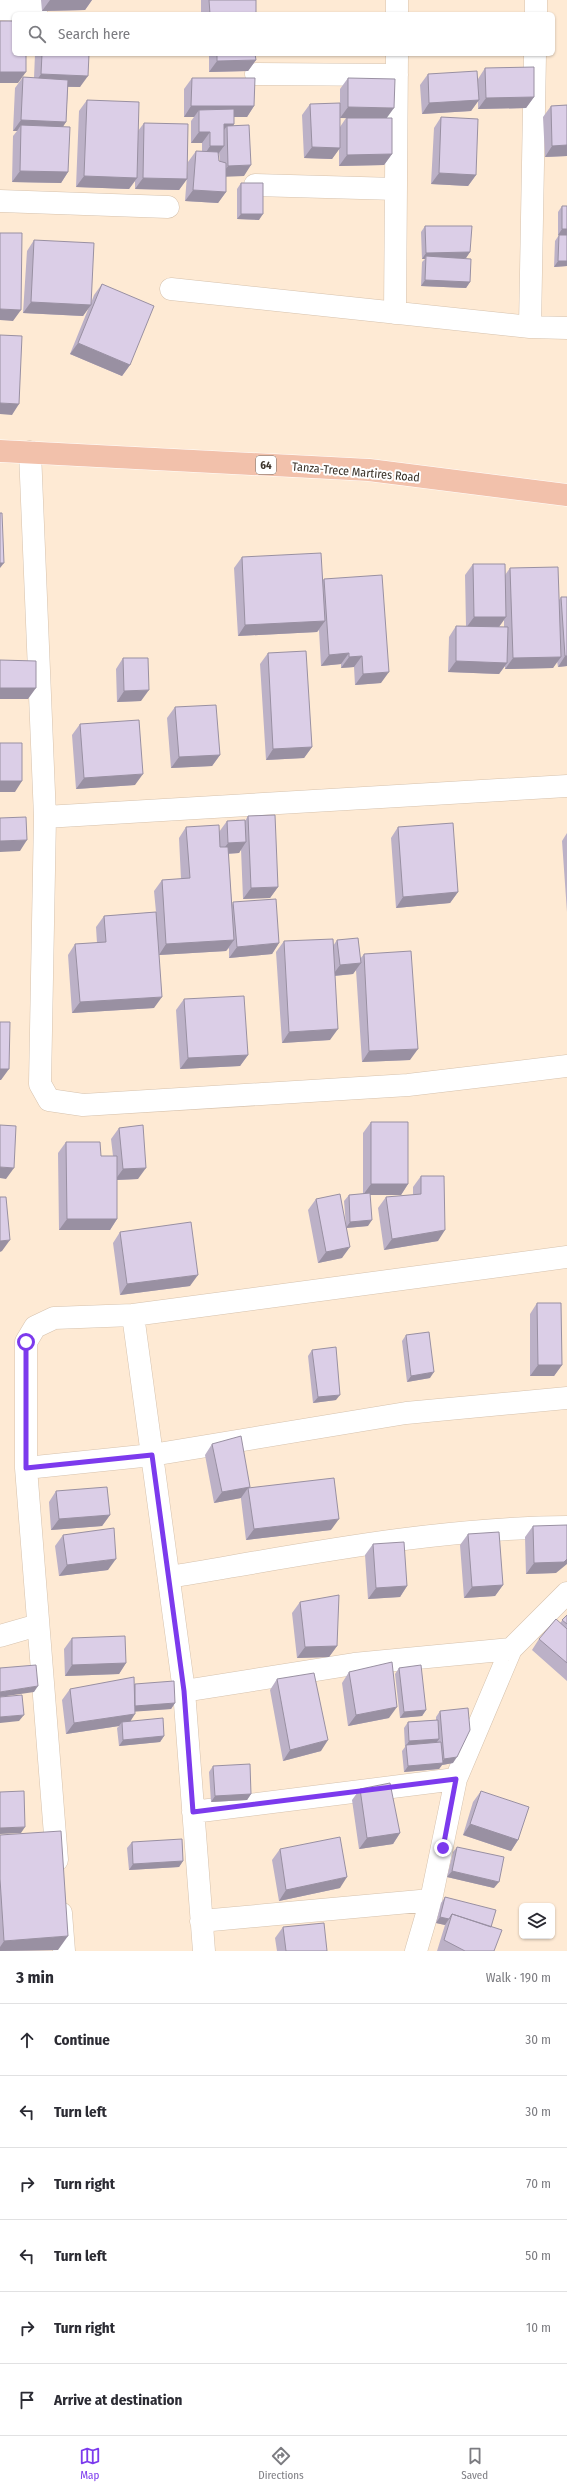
<!DOCTYPE html>
<meta charset="utf-8">
<style>
:root{--surface:#fff;--page:#f7f7f7;--text:#2b2b33;--muted:#7c7c81;--line:#e1e1e2;--accent:#7c3aed}
body{margin:0;font-family:"Fira Sans Condensed",sans-serif;background:var(--page);color:var(--text)}
.controls{position:absolute;right:12px;bottom:12px;display:grid;overflow:hidden;border-radius:6px;box-shadow:0 1px 3px #0004}
.controls button{width:36px;height:36px;display:grid;place-items:center;padding:0;border:0;border-bottom:1px solid var(--line);background:var(--surface);color:var(--text);font:20px sans-serif}
.stop{position:absolute;width:12px;height:12px;margin:-9px;border:3px solid #7c3aed;border-radius:50%;background:#fff}
.stop.end{background:#7c3aed;border-color:#fff;box-shadow:0 1px 4px #0008}
.list{margin:0;padding:0;list-style:none}
h2{display:flex;justify-content:space-between;align-items:center;height:52px;margin:0;padding:0 16px;font-size:17px}
h2 small{font-size:13px;font-weight:400;color:var(--muted)}
.list li{display:grid;grid-template-columns:26px 1fr auto;gap:12px;align-items:center;box-sizing:border-box;height:72px;padding:0 16px;border-top:1px solid var(--line)}
.list b{display:block;font-size:15px;white-space:nowrap}
.list em{font-size:13px;font-style:normal;color:var(--muted)}
.icon{flex:none;width:22px;height:22px;fill:none;stroke:currentColor;stroke-width:2;stroke-linecap:round;stroke-linejoin:round}
.map{position:relative;flex:none;width:567px;height:1951px;overflow:hidden}
.search{position:absolute;background:var(--surface);box-shadow:0 1px 3px #0004;left:12px;right:12px;top:12px;height:44px;display:flex;align-items:center;gap:10px;box-sizing:border-box;padding:0 14px;border-radius:6px;color:var(--muted);font-size:15px}
.sheet{height:484px;background:var(--surface)}
nav{display:flex;justify-content:space-around;align-items:center;box-sizing:border-box;height:56px;border-top:1px solid var(--line);background:var(--surface);font-size:11px;color:var(--muted)}
nav a{display:grid;justify-items:center;gap:2px}
nav .on{color:var(--accent)}
.map>svg:first-child{display:block}
.lines{fill:none;stroke-linecap:round;stroke-linejoin:round}
.street-casing{stroke:#d6c2ad;stroke-width:23}
.primary-casing{stroke:#fff;stroke-width:23}
.street{stroke:#fff;stroke-width:22}
.primary{stroke:#f2c1ab;stroke-width:22}
.wall{fill:#bcb1c7;fill-rule:evenodd}
.shaded-wall{fill:#9990a2}
.building{fill:#dbcee7;stroke:#9990a2}
.route{stroke:#7c3aed;stroke-width:5}
.labels{text-anchor:middle;stroke-width:4;stroke-linejoin:round;paint-order:stroke}
.shield{fill:#fff;stroke:#76716b;stroke-width:1}
.shield-label{font-size:11px;font-weight:bold;fill:#3c342b}
.street-label{font-size:12px;fill:#3c342b;stroke:#fff}
</style>
<div class="map">
<svg width="567" height="1951" viewBox="0 0 567 1951">
<rect width="100%" height="100%" fill="#feead4"/>
<g class="lines">
<defs>
<path id="street" d="M0,9L36,11V0
M397,14V0
M536,14V0
M256,74L397,75
M255,185L396,189
M0,201L168,207
M171,289L530,327L567,328
M395,313L397,54
M530,327L535,54
M30,452L45,817L40,1084L49,1100L83,1105L408,1085L567,1066
M45,817L567,786
M133,1315L184,1691L204,1951
M26,1468L152,1455L406,1413L567,1398
M170,1577C301,1555 434,1528 567,1527
M0,1636L38,1625
M184,1691L354,1664L511,1649
M193,1812L456,1779
M57,1860L26,1468V1342L35,1327L54,1318L133,1315L567,1257
M61,1913L64,1951
M201,1921L431,1900
M416,1951L431,1900L456,1779L511,1649L567,1593"/>
<path id="primary" d="M0,451L369,470L567,495"/>
</defs>
<use href="#street" class="street-casing"/>
<use href="#primary" class="primary-casing"/>
<use href="#street" class="street"/>
<use href="#primary" class="primary"/>
</g>
<path class="wall" d="M41,0H92L85,10L42,11Z
M201,0H256V14H201Z
M35,54H89L80,87H68L66,122L63,126L68,172L61,183L12,182L13,136L17,131H13L15,88L23,77L34,78Z
M209,54H255L256,60L248,71L209,72Z
M485,68L534,97L526,108L478,109V101L471,111L422,114L420,85L428,74L478,85V79Z
M192,78L254,106L247,117H234V124L233,126L244,176H226V192L218,203L185,201L188,162L196,151H202V143H191V121L194,117H184V89ZM219,153L220,162L219,161L218,155Z
M348,78L387,118L392,154L384,165L339,166V149L332,159L304,158L302,115L310,104L340,127L346,118H340V89Z
M87,100L138,131L144,123L187,179L179,190L135,189V181L129,189L76,187L79,111Z
M567,105V156L545,157L543,117L551,106Z
M441,117L476,175L468,186L431,184L434,128Z
M241,183L259,220L237,219V189Z
M562,206L567,235H558V212Z
M425,226L470,252L466,258H451L470,282L466,288L421,286L422,262L425,259H422L421,232Z
M559,235L567,266L554,267L555,241Z
M34,240L91,303L94,295L102,284L130,365L122,376L70,354L89,307L83,316L23,313L27,251Z
M242,557L323,580L324,579L381,683L355,685L354,667L341,668V664L321,666L319,630L317,632L238,636L234,568Z
M473,564L505,575L510,568L559,600L561,597L567,666L558,667L557,661L553,668L505,669V666L499,674L448,672L449,637L456,626H466L465,575ZM504,620V627H499Z
M268,653L312,747L304,758L266,760L260,664Z
M123,658L141,701L117,702L116,669Z
M175,707L220,755L212,766L171,768L167,718Z
M80,724L135,785L76,789L72,735Z
M248,816L278,887L270,898L243,899L241,849L239,853L228,854L232,905L233,902L279,943L272,954L229,958V948L226,951L159,955L154,1008L72,1013L68,955L75,944L97,943L96,927L104,916L156,912L154,891L162,880L181,879L179,838L186,827L219,832L227,821H245Z
M398,827L458,892L450,903L396,908L391,838Z
M567,833V912L562,841Z
M337,940L360,959L364,954L410,1060L362,1062L356,970L353,974L335,976L330,1040L282,1043L276,952L284,941L333,946Z
M184,999L248,1055L240,1066L180,1069L176,1010Z
M371,1122L408,1184L401,1195H370L368,1226L347,1228L342,1258L318,1263L308,1210L316,1199L346,1226L344,1201L349,1195L363,1194V1133Z
M119,1128L138,1179L117,1180V1219L110,1230H59L58,1153L66,1142L101,1156H113L111,1139Z
M421,1176L438,1241L384,1250L378,1208L386,1197L413,1195V1187Z
M120,1232L190,1286L120,1295L113,1243Z
M537,1303L562,1365L554,1376H530V1314Z
M406,1335L430,1378L407,1382L402,1341Z
M312,1350L336,1400L313,1403L308,1356Z
M212,1444L249,1488L331,1530L246,1540L241,1499V1498L214,1503L205,1455Z
M56,1491L110,1515L102,1526L51,1530L49,1502Z
M533,1526L556,1573L526,1574L525,1537Z
M468,1534L503,1585L495,1596L464,1598L460,1545Z
M63,1535L108,1570L59,1576L55,1546Z
M373,1544L407,1586L400,1597L368,1599L365,1555Z
M300,1602L337,1646L329,1657L297,1658L292,1613Z
M567,1615V1681L532,1650L539,1639L560,1623Z
M72,1638L126,1663L119,1674L65,1676L64,1649Z
M399,1668L426,1710L422,1716L400,1718L395,1674Z
M349,1672L389,1718L348,1726L342,1683Z
M277,1679L321,1751L283,1761L270,1690Z
M135,1684L175,1703L171,1709L135,1711L130,1722L164,1736L160,1742L119,1746L117,1728L119,1726L66,1734L62,1700L70,1689Z
M440,1711L453,1763L442,1765L439,1769L404,1772L402,1751L405,1747L404,1728L408,1722L436,1720V1717Z
M213,1766L251,1794L247,1800L211,1802L209,1772Z
M360,1789L400,1833L393,1844L359,1849L352,1800Z
M481,1791L518,1840L511,1851L463,1835L473,1802Z
M0,1835L58,1950L0,1951Z
M132,1842L183,1861L179,1867L129,1870L127,1848Z
M457,1847L494,1888L447,1877L453,1852Z
M280,1849L340,1888L279,1901L272,1860Z
M445,1897L491,1927L494,1951H437L445,1925L436,1923L441,1903Z
M283,1927L327,1951H277L275,1938Z"/>
<path class="shaded-wall" d="M50,0H92L85,10L42,11Z
M256,60L248,71L209,72L217,61Z
M0,72H26L18,83H0Z
M41,74L88,76L80,87L33,86Z
M534,97L526,108L478,109L486,98Z
M479,100L471,111L422,114L429,103Z
M191,106H254L247,117H199V110L194,117H184Z
M348,107L394,108L386,119L340,118Z
M21,120L66,122L59,133L21,125L17,131H13Z
M224,124H234L227,135V126L220,135Z
M199,132H210L202,143H191Z
M567,145V156L545,157L552,146Z
M210,146H224L216,157H203Z
M312,147L340,148L332,159L304,158Z
M392,154L384,165L339,166L347,155Z
M251,165L244,176L220,177L228,166Z
M20,171L68,172L61,183L12,182Z
M439,173L476,175L468,186L431,184Z
M84,176L137,178L129,189L76,187Z
M143,178L187,179L179,190L135,189Z
M193,190L226,192L218,203L185,201Z
M241,214H263L259,220L237,219Z
M562,229H567V235H558Z
M470,252L466,258L426,259V256L425,259H422L426,253Z
M558,261H567V266L554,267Z
M425,280L470,282L466,288L421,286Z
M31,302L91,305L83,316L23,313Z
M0,309L21,310L13,321L0,320Z
M78,343L130,365L122,376L70,354Z
M0,403L19,404L12,415L0,414Z
M0,563H4L0,568Z
M474,617H506L498,628H466Z
M325,621L317,632L238,636L245,625Z
M349,653L341,664L321,666L329,655Z
M362,656L354,667L341,668L349,657Z
M565,656H567V666L558,667Z
M561,657L553,668L505,669L513,658Z
M456,661L507,663L499,674L448,672Z
M389,672L381,683L355,685L363,674Z
M0,688H36L28,699H0Z
M149,690L141,701L117,702L124,691Z
M312,747L304,758L266,760L273,749Z
M220,755L212,766L171,768L179,757Z
M143,774L135,785L76,789L84,778Z
M0,781H22L15,792H0Z
M27,840L20,851L0,852V841Z
M246,842L239,853L220,854L228,843Z
M278,887L270,898L243,899L251,888Z
M458,892L450,903L396,908L403,897Z
M234,940L226,951L159,955L166,944Z
M279,943L272,954L229,958L237,947Z
M361,963L353,974L332,976L340,965Z
M162,997L154,1008L72,1013L80,1002Z
M338,1029L330,1040L282,1043L289,1032Z
M418,1049L410,1060L362,1062L369,1051Z
M248,1055L240,1066L180,1069L188,1058Z
M0,1069H9L1,1080H0Z
M0,1167L14,1168L6,1179L0,1178Z
M146,1168L138,1179L115,1180L123,1169Z
M371,1184H408L401,1195H363Z
M67,1219H117L110,1230H59Z
M372,1220L368,1226L346,1228L350,1222Z
M445,1230L438,1241L384,1250L392,1239Z
M10,1240L2,1251L0,1252V1241Z
M350,1247L342,1258L318,1263L326,1252Z
M198,1275L190,1286L120,1295L127,1284Z
M538,1365H562L554,1376H530Z
M434,1372L430,1378L407,1382L411,1376Z
M340,1395L336,1400L313,1403L318,1397Z
M250,1487L249,1489L248,1488L241,1498L214,1503L222,1492Z
M110,1515L102,1526L51,1530L59,1519Z
M339,1519L331,1530L246,1540L254,1529Z
M116,1559L108,1570L59,1576L67,1565Z
M567,1559V1564L556,1573L526,1574L534,1563Z
M503,1585L495,1596L464,1598L472,1587Z
M407,1586L400,1597L368,1599L376,1588Z
M337,1646L329,1657L297,1658L305,1647Z
M126,1663L119,1674L65,1676L72,1665Z
M38,1686L34,1692L0,1697V1692Z
M175,1703L171,1709L130,1712L134,1706Z
M397,1707L389,1718L348,1726L356,1715Z
M426,1710L422,1716L400,1718L404,1712Z
M135,1714L128,1725L122,1722L119,1726L66,1734L74,1723Z
M24,1715L19,1721L0,1723V1717Z
M164,1736L160,1742L119,1746L123,1740Z
M439,1739L435,1745L406,1746L409,1741Z
M328,1740L321,1751L283,1761L290,1750Z
M457,1757L453,1763L442,1765L439,1769L404,1772L408,1766L441,1763L444,1759Z
M251,1794L247,1800L211,1802L215,1796Z
M470,1824L518,1840L511,1851L463,1835Z
M25,1827L21,1833L0,1834V1828Z
M400,1833L393,1844L359,1849L367,1838Z
M183,1861L179,1867L129,1870L133,1864Z
M452,1871L499,1882L494,1888L447,1877Z
M347,1877L340,1888L279,1901L286,1890Z
M440,1917L449,1919L445,1925L436,1923Z
M68,1936L58,1950L0,1951V1947L4,1941Z"/>
<path class="building" d="M209,0H256V14H210Z
M0,21H14V54H26V72H0Z
M42,54H89L88,76L41,74Z
M217,54H255L256,60L217,61Z
M534,67V97L486,98L485,68Z
M477,71L479,100L429,103L428,74Z
M23,77L68,80L66,122L21,120Z
M192,78H255L254,106H191Z
M348,78L395,79L394,108L348,107Z
M87,100L139,102L137,178L84,176Z
M340,103V148L312,147L310,104Z
M567,105V145L552,146L551,106Z
M234,109V124H224V146H210V132H199V110Z
M441,117L478,119L476,175L439,173Z
M347,118H392V154L347,155Z
M144,123L188,124L187,179L143,178Z
M21,125L70,127L68,172L20,171Z
M249,125L251,165L228,166L227,126Z
M196,151L218,152L219,161L226,163V192L193,190Z
M241,183H263V214H241Z
M562,206H567V229H562Z
M425,226H472L470,252L426,253Z
M0,233H22L21,310L0,309Z
M559,235H567V261H558Z
M34,240L94,243L91,305L31,302Z
M426,256L471,259L470,282L425,280Z
M102,284L154,306L130,365L78,343Z
M0,335L22,336L19,404L0,403Z
M0,513H2L4,563H0Z
M321,553L325,621L245,625L242,557Z
M473,564H505L506,617H474Z
M558,567L561,657L513,658L510,568Z
M382,575L389,672L363,674L362,656L349,657V653L329,655L324,579Z
M561,597H567V656H565Z
M456,626L508,627L507,663L456,661Z
M306,651L312,747L273,749L268,653Z
M123,658H148L149,690L124,691Z
M0,660L36,661V688H0Z
M216,705L220,755L179,757L175,707Z
M139,720L143,774L84,778L80,724Z
M0,743H22V781H0Z
M275,815L278,887L251,888L248,816Z
M26,817L27,840L0,841V818Z
M245,820L246,842L228,843L227,821Z
M453,823L458,892L403,897L398,827Z
M219,825L220,847H228L234,940L166,944L162,880L190,878L186,827Z
M276,899L279,943L237,947L233,902Z
M156,912L162,997L80,1002L75,944L106,942L104,916Z
M358,938L361,963L340,965L337,940Z
M333,939L338,1029L289,1032L284,941Z
M411,951L418,1049L369,1051L364,954Z
M244,996L248,1055L188,1058L184,999Z
M0,1022H10L9,1069H0Z
M371,1122H408V1184H371Z
M0,1125L16,1126L14,1168L0,1167Z
M143,1125L146,1168L123,1169L119,1128Z
M66,1142H100L101,1156H117V1219H67Z
M421,1176H444L445,1230L392,1239L386,1197L421,1194Z
M370,1193L372,1220L350,1222L349,1195Z
M340,1194L350,1247L326,1252L316,1199Z
M0,1197H6L10,1240L0,1241Z
M191,1222L198,1275L127,1284L120,1232Z
M537,1303H561L562,1365H538Z
M429,1332L434,1372L411,1376L406,1335Z
M336,1347L340,1395L318,1397L312,1350Z
M241,1436L250,1487L222,1492L212,1444Z
M334,1478L339,1519L254,1529L248,1488Z
M107,1487L110,1515L59,1519L56,1491Z
M567,1525V1559L564,1562L534,1563L533,1526Z
M114,1528L116,1559L67,1565L63,1535Z
M499,1532L503,1585L472,1587L468,1534Z
M404,1542L407,1586L376,1588L373,1544Z
M339,1595L337,1646L305,1647L300,1602Z
M567,1615V1624L562,1620Z
M556,1619L567,1629V1663L539,1639Z
M125,1636L126,1663L72,1665V1638Z
M392,1662L397,1707L356,1715L349,1672Z
M36,1665L38,1686L0,1692V1668Z
M421,1665L426,1710L404,1712L399,1668Z
M314,1673L328,1740L290,1750L277,1679Z
M134,1677L135,1714L74,1723L70,1689Z
M174,1681L175,1703L135,1706V1684Z
M22,1695L24,1715L0,1717V1697Z
M468,1708L470,1730L457,1757L444,1759L440,1711Z
M163,1718L164,1736L123,1740L122,1722Z
M438,1720L439,1739L409,1741L408,1722Z
M441,1742L443,1763L408,1766L406,1745Z
M250,1764L251,1794L215,1796L213,1766Z
M390,1783L400,1833L367,1838L360,1789Z
M24,1791L25,1827L0,1828V1792Z
M481,1791L529,1807L518,1840L470,1824Z
M61,1831L68,1936L4,1941L0,1879V1835Z
M340,1837L347,1877L286,1890L280,1849Z
M182,1839L183,1861L133,1864L132,1842Z
M457,1847L504,1857L499,1882L452,1871Z
M445,1897L496,1910L491,1927L452,1914L449,1919L440,1917Z
M452,1914L502,1930L494,1951H465L444,1940Z
M324,1923L327,1951H286L283,1927Z"/>
<g class="lines">
<path class="route" d="M26,1342V1468L152,1455L184,1691L193,1812L456,1779L443,1848"/>
</g>
<g class="labels">
<rect class="shield" x="256" y="456" width="20" height="18" rx="3"/>
<g class="shield-label">
<text x="266" y="469">64</text>
</g>
<g class="street-label">
<text transform="translate(356 472) rotate(5)" y="4">Tanza-Trece Martires Road</text>
</g>
</g>
</svg>
<div class="controls">
<button><svg class="icon" aria-label="layers" viewBox="0 0 24 24"><path d="M12 4l9 5-9 5-9-5zM3 14l9 5 9-5"/></svg></button>
</div>
<div class="stop" style="left:26px;top:1342px"></div>
<div class="stop end" style="left:443px;top:1848px"></div>
<div class="search"><svg class="icon" aria-label="search" viewBox="0 0 24 24"><circle cx="10" cy="10" r="6"/><path d="M15 15l6 6"/></svg>Search here</div>
</div>
<section class="sheet">
<h2>3 min<small>Walk · 190 m</small></h2>
<ul class="list">
<li><svg class="icon" aria-label="ahead" viewBox="0 0 24 24"><path d="M12 20V5M6 11l6-6 6 6"/></svg><div><b>Continue</b></div><em>30 m</em></li>
<li><svg class="icon" aria-label="left" viewBox="0 0 24 24"><path d="M17 20v-9H6M10 6l-5 5 5 5"/></svg><div><b>Turn left</b></div><em>30 m</em></li>
<li><svg class="icon" aria-label="right" viewBox="0 0 24 24"><path d="M7 20v-9h11M14 6l5 5-5 5"/></svg><div><b>Turn right</b></div><em>70 m</em></li>
<li><svg class="icon" aria-label="left" viewBox="0 0 24 24"><path d="M17 20v-9H6M10 6l-5 5 5 5"/></svg><div><b>Turn left</b></div><em>50 m</em></li>
<li><svg class="icon" aria-label="right" viewBox="0 0 24 24"><path d="M7 20v-9h11M14 6l5 5-5 5"/></svg><div><b>Turn right</b></div><em>10 m</em></li>
<li><svg class="icon" aria-label="arrive" viewBox="0 0 24 24"><path d="M6 21V4h12l-3 4 3 4H6"/></svg><div><b>Arrive at destination</b></div></li>
</ul>
</section>
<nav>
<a class="on"><svg class="icon" aria-label="map" viewBox="0 0 24 24"><path d="M3 6l6-2 6 2 6-2v14l-6 2-6-2-6 2zM9 4v14M15 6v14"/></svg>Map</a>
<a><svg class="icon" aria-label="directions" viewBox="0 0 24 24"><path d="M12 3l9 9-9 9-9-9zM9 14v-3h6M13 9l2 2-2 2"/></svg>Directions</a>
<a><svg class="icon" aria-label="saved" viewBox="0 0 24 24"><path d="M7 4h10v16l-5-4-5 4z"/></svg>Saved</a>
</nav>
